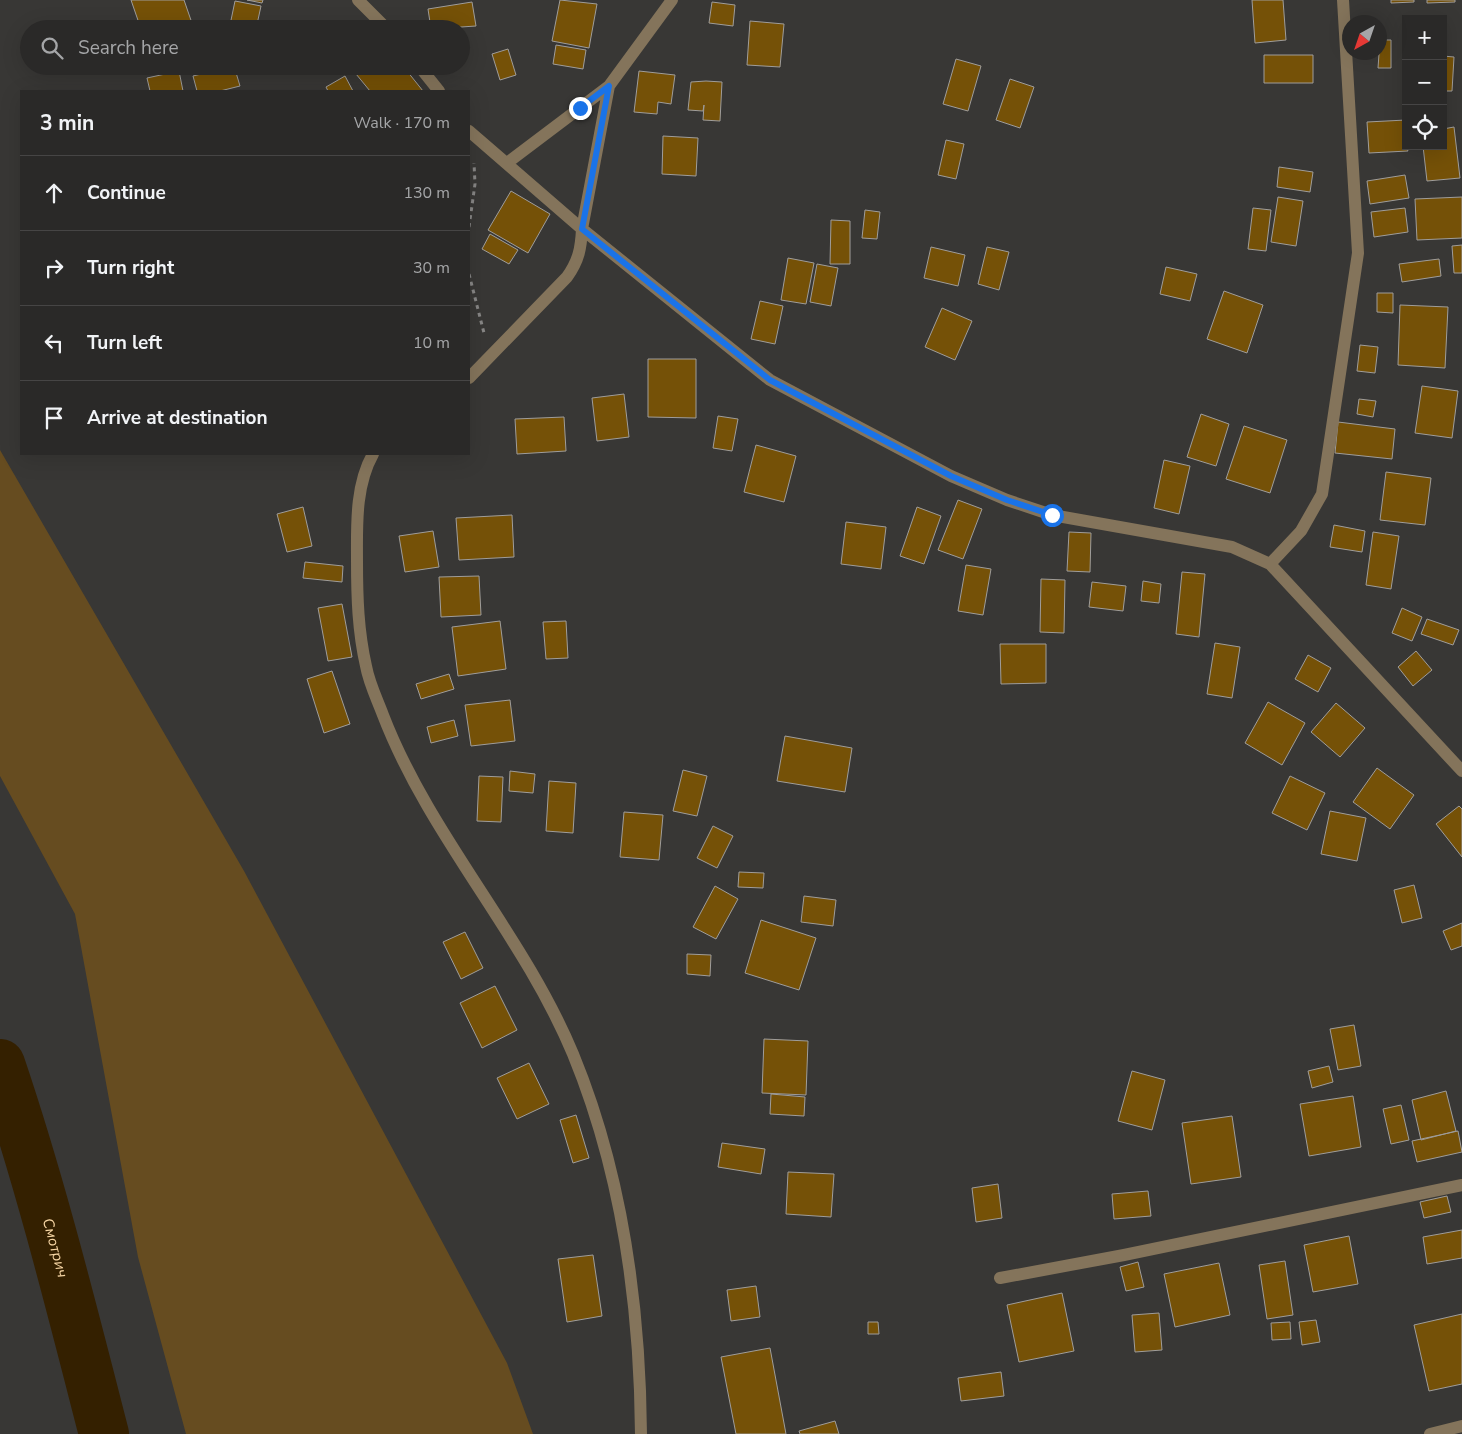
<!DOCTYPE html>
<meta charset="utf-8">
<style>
:root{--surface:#2a2928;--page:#363534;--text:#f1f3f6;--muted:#a5a6a8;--line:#464545}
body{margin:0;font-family:"Nunito Sans",sans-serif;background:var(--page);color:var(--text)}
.controls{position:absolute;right:15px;top:15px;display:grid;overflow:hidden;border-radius:0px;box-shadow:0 5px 20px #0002}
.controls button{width:45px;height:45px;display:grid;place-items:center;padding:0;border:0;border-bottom:1px solid var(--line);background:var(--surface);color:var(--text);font:25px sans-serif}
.compass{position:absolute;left:1342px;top:15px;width:45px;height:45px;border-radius:50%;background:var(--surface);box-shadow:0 5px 20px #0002;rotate:220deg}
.stop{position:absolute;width:15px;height:15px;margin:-11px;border:4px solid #1a73e8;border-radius:50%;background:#fff}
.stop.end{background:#1a73e8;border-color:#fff;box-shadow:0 1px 5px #0008}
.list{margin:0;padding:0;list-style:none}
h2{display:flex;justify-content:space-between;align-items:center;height:65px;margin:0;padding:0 20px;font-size:21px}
h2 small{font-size:16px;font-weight:400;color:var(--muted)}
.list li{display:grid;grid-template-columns:32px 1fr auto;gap:15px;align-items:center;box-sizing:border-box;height:75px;padding:0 20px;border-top:1px solid var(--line)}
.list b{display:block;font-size:19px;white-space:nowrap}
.list em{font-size:16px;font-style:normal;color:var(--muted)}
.icon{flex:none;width:28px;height:28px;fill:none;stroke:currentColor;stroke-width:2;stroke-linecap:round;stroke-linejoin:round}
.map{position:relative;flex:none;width:1462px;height:1434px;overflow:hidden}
.search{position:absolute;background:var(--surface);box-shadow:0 5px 20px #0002;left:20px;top:20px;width:450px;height:55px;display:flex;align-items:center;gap:12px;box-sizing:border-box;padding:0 18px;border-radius:28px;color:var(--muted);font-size:19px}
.panel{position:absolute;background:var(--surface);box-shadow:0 5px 20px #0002;left:20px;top:90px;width:450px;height:365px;border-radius:0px}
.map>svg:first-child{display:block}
.green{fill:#664c20}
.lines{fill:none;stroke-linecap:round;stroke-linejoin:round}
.river{stroke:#342000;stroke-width:50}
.building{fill:#755107;stroke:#9f9d9b}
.path{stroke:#878685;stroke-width:3;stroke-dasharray:4 4;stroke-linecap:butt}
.minor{stroke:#84745b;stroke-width:12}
.route{stroke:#1a73e8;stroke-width:6}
.labels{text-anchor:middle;stroke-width:4;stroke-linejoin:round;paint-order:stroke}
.water-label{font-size:15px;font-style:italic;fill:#f6d5a3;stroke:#383735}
</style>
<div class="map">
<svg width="1462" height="1434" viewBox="0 0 1462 1434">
<rect width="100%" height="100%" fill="#383735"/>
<path class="green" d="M0,450L244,871L507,1363L533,1434H186L138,1257L75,914L0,776Z"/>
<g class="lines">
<path class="river" id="s1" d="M0,1064C41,1185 72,1310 104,1434"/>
</g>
<path class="building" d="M131,0H184L194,29H141Z
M247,0H263L262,3Z
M560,0L597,4L589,48L552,41Z
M1252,0H1283L1286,40L1255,43Z
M1391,0H1414V2L1391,3Z
M1427,0H1455V2L1427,3Z
M235,1L261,6L256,29L230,25Z
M472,2L476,26L431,29L428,9Z
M712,2L735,5L733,26L709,23Z
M750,21L784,24L780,67L747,65Z
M1380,40H1391V68H1378Z
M556,45L586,50L583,69L553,64Z
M508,49L516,75L500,80L492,54Z
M1264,55H1313V83H1264Z
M1443,56L1454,57L1452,91H1443Z
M956,59L981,66L968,111L943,104Z
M234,66L240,86L220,91H197L193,76Z
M366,66H403L423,91H370L356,74Z
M179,71L183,91H150L147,78Z
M639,71L675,75L671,104L658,102L657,114L634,112Z
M345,76L353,91H328L326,87Z
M1010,79L1034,87L1020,128L996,120Z
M706,81L722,82L720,121L703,120L704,105L703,111L688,110L691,82Z
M1406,120V146L1408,151L1369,153L1367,122Z
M1454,127L1460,178L1427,181L1423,146H1443V129Z
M663,136L698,138L696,176L662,174Z
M946,140L964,144L956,179L938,175Z
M1279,167L1313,172L1310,192L1277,187Z
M1405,175L1409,198L1370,204L1367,181Z
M511,191L550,214L528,253L488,230Z
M1278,197L1303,201L1296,246L1271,242Z
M1462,197V238L1417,240L1415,199Z
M1253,208L1271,210L1266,251L1248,249Z
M1405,208L1408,232L1374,237L1371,212Z
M865,210L880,212L877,239L862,238Z
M831,220L850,221V264H830Z
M490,234L518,250L509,264L482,249Z
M1462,245V273H1454L1452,246Z
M931,247L965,255L958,286L924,278Z
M987,247L1009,252L999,290L978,284Z
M788,258L814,263L806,304L781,300Z
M1439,259L1441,276L1402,282L1399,264Z
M817,264L838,268L831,306L810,302Z
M1166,267L1197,274L1190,301L1160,294Z
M1224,291L1263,305L1247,353L1207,339Z
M1377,293H1393V313L1377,312Z
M760,301L783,306L775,344L751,339Z
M1400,305L1448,307L1445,368L1398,365Z
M942,308L972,321L955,360L925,347Z
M1360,345L1378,347L1375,373L1357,371Z
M648,359H696V418L648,417Z
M1422,386L1458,391L1452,438L1415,433Z
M624,394L629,437L597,441L592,398Z
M1359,399L1376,401L1373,417L1357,414Z
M1201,414L1229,424L1216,466L1187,457Z
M718,416L738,419L732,451L713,448Z
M564,417L566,451L517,454L515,419Z
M1338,422L1395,429L1392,459L1335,453Z
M1244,426L1287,440L1270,493L1226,479Z
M756,445L796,456L784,502L744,492Z
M1164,460L1190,466L1179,514L1154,508Z
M1386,472L1431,478L1425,525L1380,520Z
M958,500L982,509L963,559L938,550Z
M303,507L312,546L287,552L277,514Z
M917,507L941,516L924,564L900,556Z
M512,515L514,557L459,560L456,518Z
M846,522L886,527L881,569L841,564Z
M1334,525L1365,531L1362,552L1330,547Z
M433,531L439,567L405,572L399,536Z
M1069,532L1091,533L1090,572L1067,571Z
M1373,532L1399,536L1391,589L1366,585Z
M305,562L343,566L342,582L303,578Z
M966,565L991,569L983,615L958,611Z
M1182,572L1205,574L1199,637L1176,634Z
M479,576L481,615L441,617L439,577Z
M1041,579L1065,580L1064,633L1040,632Z
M1143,581L1161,584L1159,603L1141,601Z
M1092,582L1126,586L1123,611L1089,607Z
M342,604L352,657L328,661L318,608Z
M1402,608L1422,617L1412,641L1392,633Z
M1427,619L1459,630L1453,645L1421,634Z
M500,621L506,669L458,676L452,627Z
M566,621L568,658L546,659L543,622Z
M1215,643L1240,647L1232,698L1207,694Z
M1000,644H1046V683L1001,684Z
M1416,651L1432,670L1413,686L1398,667Z
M1308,655L1331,668L1318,692L1295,679Z
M332,671L350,724L324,733L307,679Z
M449,674L454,689L421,699L416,684Z
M510,700L515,741L471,746L465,705Z
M1268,702L1305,723L1282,765L1245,743Z
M1336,703L1365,728L1340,757L1311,732Z
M454,720L458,736L431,743L427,727Z
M785,736L852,748L845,792L777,781Z
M1377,768L1414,795L1390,829L1353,802Z
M683,770L707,776L697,816L673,811Z
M510,771L535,774L533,793L509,791Z
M479,776L503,777L501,822L477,821Z
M1290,776L1325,793L1307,830L1272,813Z
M549,781L576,783L573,833L546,831Z
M1459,806L1462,809V857L1436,824Z
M1330,811L1366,818L1357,861L1321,854Z
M624,812L663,815L659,860L620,857Z
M713,826L733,836L717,868L697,858Z
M739,872L764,873L763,888L738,887Z
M1414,885L1422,918L1402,923L1394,890Z
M715,886L738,899L716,939L693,927Z
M804,896L836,900L833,926L801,922Z
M761,920L816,938L799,990L745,973Z
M1462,923V946L1451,950L1443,931Z
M465,932L483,968L461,979L443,942Z
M687,954L711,955L710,976L687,974Z
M495,986L517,1030L482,1048L460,1003Z
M1354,1025L1361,1066L1338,1070L1330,1029Z
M764,1039L808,1041L806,1095L762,1093Z
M529,1063L549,1104L517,1119L497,1078Z
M1329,1066L1333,1082L1312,1088L1308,1071Z
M1132,1071L1165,1080L1152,1130L1118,1121Z
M1446,1091L1456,1131L1421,1140L1412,1100Z
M771,1094L805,1097L804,1116L770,1114Z
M1353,1096L1361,1147L1309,1156L1300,1104Z
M1401,1105L1409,1140L1391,1144L1383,1109Z
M576,1115L589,1158L573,1163L560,1120Z
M1232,1116L1241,1177L1191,1184L1182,1123Z
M1458,1131L1462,1152L1417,1162L1412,1141Z
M722,1143L765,1149L761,1174L718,1167Z
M788,1172L834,1174L831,1217L786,1214Z
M998,1184L1002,1218L976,1222L972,1188Z
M1148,1191L1151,1216L1114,1219L1112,1194Z
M1447,1196L1451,1212L1424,1218L1420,1202Z
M1462,1230V1258L1427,1264L1423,1237Z
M1349,1236L1358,1284L1313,1292L1304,1245Z
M593,1255L602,1316L567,1322L558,1259Z
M1285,1261L1293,1315L1267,1319L1259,1265Z
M1138,1262L1144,1287L1126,1291L1120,1267Z
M1219,1263L1230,1315L1175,1327L1164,1274Z
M756,1286L760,1317L731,1321L727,1290Z
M1062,1293L1074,1351L1019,1362L1007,1305Z
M1159,1313L1162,1350L1135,1352L1132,1315Z
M1462,1314V1384L1429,1391L1414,1325Z
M1316,1320L1320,1342L1302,1345L1299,1322Z
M868,1322H878L879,1334H868Z
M1290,1322L1291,1339L1272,1340L1271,1323Z
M770,1348L786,1434H736L721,1357Z
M1001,1372L1004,1396L961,1401L958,1378Z
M835,1421L839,1434H800L799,1431Z"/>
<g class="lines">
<path class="path" d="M469,227L475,184L474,163
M469,274L484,333"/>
<path class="minor" d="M358,0L387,29
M419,66L439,91
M609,86L582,229L770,380L951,476L1007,500L1052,515L1232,547L1270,564L1462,771
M469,131L582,229C581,248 579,260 567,277L469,378
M507,163L609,86L672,0
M373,454C355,486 357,526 357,561C357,597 358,631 366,666C369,683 377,699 383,715C430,837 523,934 573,1054C622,1173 640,1306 641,1434
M1270,564L1301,531L1322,494L1358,253L1343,0
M1000,1278L1124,1255L1462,1185
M1430,1434L1462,1426"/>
</g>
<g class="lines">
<path class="route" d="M580,108L609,86L582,229L770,380L951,476L1007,500L1052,515"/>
</g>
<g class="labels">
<g class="water-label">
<text dy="5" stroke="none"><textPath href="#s1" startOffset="192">Смотрич</textPath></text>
</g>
</g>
</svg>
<div class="controls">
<button>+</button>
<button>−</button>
<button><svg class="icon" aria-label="locate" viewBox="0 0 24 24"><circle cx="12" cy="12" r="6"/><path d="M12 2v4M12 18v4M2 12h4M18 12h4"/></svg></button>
</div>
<svg class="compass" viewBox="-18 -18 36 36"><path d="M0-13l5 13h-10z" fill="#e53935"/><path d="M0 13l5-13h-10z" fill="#a5a6a8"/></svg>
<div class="stop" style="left:1052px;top:515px"></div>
<div class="stop end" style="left:580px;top:108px"></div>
<div class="search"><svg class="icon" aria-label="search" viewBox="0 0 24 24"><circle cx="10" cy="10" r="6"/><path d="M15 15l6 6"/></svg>Search here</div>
<section class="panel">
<h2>3 min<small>Walk · 170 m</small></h2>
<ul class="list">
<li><svg class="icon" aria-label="ahead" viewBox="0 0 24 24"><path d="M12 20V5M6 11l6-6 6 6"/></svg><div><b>Continue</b></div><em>130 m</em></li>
<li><svg class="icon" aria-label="right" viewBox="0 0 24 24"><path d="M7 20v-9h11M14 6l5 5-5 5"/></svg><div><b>Turn right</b></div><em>30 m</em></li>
<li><svg class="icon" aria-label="left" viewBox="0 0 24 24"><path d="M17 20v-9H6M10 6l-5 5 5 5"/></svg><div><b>Turn left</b></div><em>10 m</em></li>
<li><svg class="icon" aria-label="arrive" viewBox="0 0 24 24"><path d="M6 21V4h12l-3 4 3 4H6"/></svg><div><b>Arrive at destination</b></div></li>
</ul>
</section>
</div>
